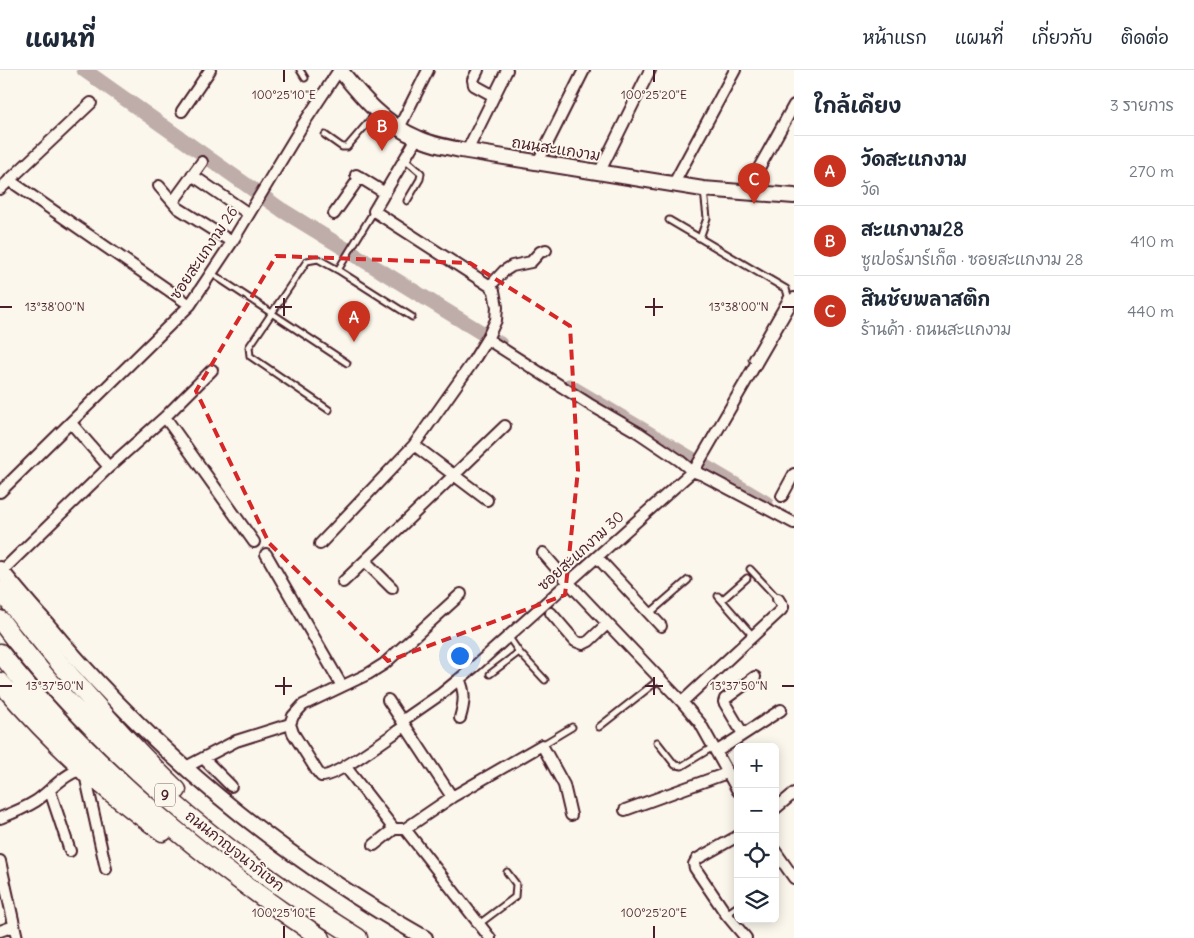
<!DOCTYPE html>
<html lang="th">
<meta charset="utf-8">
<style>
:root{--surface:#fff;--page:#f6f6f7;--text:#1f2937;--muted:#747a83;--line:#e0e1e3;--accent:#c8321e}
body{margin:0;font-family:Delius,"Playpen Sans Thai",sans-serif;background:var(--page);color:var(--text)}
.controls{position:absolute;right:15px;bottom:15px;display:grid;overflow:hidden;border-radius:8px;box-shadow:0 2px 12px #0003}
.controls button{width:45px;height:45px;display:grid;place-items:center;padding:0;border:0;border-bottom:1px solid var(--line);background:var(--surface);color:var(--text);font:25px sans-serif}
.you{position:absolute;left:459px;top:585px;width:18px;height:18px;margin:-12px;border:4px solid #fff;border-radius:50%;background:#1a73e8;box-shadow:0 0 0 8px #1a73e833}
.badge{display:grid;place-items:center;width:32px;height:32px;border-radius:50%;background:var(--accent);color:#fff;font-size:16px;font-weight:700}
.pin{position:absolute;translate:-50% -41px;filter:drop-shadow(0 1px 2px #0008)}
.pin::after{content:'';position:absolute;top:26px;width:18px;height:15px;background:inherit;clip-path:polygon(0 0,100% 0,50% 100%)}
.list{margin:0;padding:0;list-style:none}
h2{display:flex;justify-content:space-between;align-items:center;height:65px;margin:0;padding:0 20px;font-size:21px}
h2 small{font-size:16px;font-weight:400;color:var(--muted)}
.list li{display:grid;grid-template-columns:32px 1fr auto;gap:15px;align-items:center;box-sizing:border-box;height:70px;padding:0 20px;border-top:1px solid var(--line)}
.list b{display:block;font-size:19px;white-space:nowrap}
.list p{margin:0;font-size:16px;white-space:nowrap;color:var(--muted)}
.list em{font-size:16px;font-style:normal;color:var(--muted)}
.icon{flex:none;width:28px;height:28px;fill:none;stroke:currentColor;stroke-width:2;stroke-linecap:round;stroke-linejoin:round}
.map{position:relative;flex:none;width:794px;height:868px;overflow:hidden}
header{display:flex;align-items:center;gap:30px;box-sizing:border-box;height:70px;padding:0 25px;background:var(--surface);border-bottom:1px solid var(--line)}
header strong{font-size:24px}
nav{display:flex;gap:28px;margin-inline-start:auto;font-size:18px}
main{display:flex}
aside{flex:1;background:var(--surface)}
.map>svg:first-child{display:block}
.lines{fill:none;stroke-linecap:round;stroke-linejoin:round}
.river{stroke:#bfadaa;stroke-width:15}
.lane-casing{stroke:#4a1f2b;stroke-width:9}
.street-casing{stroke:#4a1f2b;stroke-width:14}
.secondary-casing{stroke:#4a1f2b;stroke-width:18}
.highway-casing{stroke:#4a1f2b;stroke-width:21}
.lane{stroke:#fbf7ec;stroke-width:5}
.street{stroke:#fbf7ec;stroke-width:10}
.secondary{stroke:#fbf7ec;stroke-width:14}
.highway{stroke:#fbf7ec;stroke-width:18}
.marked{fill:none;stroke:#d62828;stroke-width:4;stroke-dasharray:10 6;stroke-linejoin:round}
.ticks{fill:none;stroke:#4a1f2b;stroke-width:2}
.labels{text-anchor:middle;stroke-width:4;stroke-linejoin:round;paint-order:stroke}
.shield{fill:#fbf7ec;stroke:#7f6065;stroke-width:1}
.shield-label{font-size:14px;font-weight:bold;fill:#4a1f2b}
.street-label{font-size:15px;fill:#4a1f2b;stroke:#fbf7ec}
.ticks-label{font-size:12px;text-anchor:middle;fill:#4a1f2b;stroke:#fbf7ec;stroke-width:4;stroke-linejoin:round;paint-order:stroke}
</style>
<header>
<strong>แผนที่</strong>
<nav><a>หน้าแรก</a><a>แผนที่</a><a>เกี่ยวกับ</a><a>ติดต่อ</a></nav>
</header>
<main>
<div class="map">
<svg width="794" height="868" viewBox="0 0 794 868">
<rect width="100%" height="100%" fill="#fbf7ec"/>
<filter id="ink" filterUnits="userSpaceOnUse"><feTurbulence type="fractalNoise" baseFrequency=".02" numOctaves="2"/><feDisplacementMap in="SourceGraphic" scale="10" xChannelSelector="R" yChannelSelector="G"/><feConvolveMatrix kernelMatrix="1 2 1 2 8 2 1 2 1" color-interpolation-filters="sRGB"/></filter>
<g filter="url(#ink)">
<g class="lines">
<path class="river" d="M84,0L282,140L500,274
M569,316L766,433"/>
<defs>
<path id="lane" d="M300,0L305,8
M325,65L342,77H347L377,42
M405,89L421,103L420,109L407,131
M669,150L786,219L788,226L752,289
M700,168L707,148L704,121
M338,200L412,247
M211,203L347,293
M329,340L250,286L249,277L307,191L318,189L338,200L374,141
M750,499L778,529
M718,526L753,566
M722,530L747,508
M650,543L688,510
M519,582L545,610
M490,604L519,582L508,566
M599,657L660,609
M657,672L675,695L682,696L713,677
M542,675L572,657
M726,844L738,836
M479,854L515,827L516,814L507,802"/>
<path id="street" d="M478,0L473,10L474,15L494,26
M182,41L210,0
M399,58L428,0
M467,81L507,0
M538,92L584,0
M599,103L650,0
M192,105L249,144
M356,105L385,123
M9,110L190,235
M673,115L735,0
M159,116L178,138L232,172
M0,119L91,33
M745,123L794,35
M173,132L202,92
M334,144L360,107
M490,216L504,201L512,196L531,192L540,182L546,180
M487,269L589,334L639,363L679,390L692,401L703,405L794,453
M165,347L254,472
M71,353L109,397
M414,375L487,430
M0,422L190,235L232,172L302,56L339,0
M782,426L794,404
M320,474L414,375L472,293L488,267L496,250L497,237L494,221L490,216L374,141L417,68
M543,483L568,512L682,632L700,653L738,721
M266,484L342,616
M597,487L661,556
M365,491L392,518
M2,501L109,397L165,347L212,300
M343,512L505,356
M551,543L575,571L583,574L589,571L607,554
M459,609C466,623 464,634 460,648
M388,630L402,651
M682,632L781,540L783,537L778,529
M290,654L293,646L303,635L368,604L384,594L461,524
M743,664L724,632L725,629L755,607
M716,682L781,640
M203,688L231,716
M345,696L394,759H405
M184,698L236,671L290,654L293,663L317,701L321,706C335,708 391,665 405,656
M50,721L70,781
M452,727L402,651L441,624L474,597L695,399L794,228
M775,739L794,723
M625,740L727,703
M0,748C13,743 25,738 36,731C48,723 66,702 79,701L86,709L106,799
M738,766L697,789L694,794L695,798L726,844L746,868
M374,775L394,759
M775,781L794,808
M0,791L17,868
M0,861L14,856
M490,868L405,759L452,727L542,675L564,715L571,745"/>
<path id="secondary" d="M340,0C361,26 385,55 418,68C433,75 450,78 467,81L703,119L794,126
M0,499C14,517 29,534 44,551C153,682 276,784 425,868"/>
<path id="highway" d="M0,520C56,590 112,658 177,720
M0,550C94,676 225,785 358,868
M0,583C89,696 203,789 321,868
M0,612C48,668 102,720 163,762"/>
</defs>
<use href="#lane" class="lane-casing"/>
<use href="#street" class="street-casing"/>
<use href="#secondary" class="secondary-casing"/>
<use href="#highway" class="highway-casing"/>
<use href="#lane" class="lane"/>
<use href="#street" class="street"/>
<use href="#secondary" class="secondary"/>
<use href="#highway" class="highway"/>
</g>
</g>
<path class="marked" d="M276,186L470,193L570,256L578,400L565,525L388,591L269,473L196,321Z"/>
<path class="ticks" d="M284,0V12M654,0V12M284,228V246M654,228V246M0,237H12M275,237H292M645,237H663M782,237H794M284,607V625M654,607V625M0,616H12M275,616H292M645,616H663M782,616H794M284,856V868M654,856V868"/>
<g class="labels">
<rect class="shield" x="155" y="713.5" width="20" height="23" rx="4"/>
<g class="shield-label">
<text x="165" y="730">9</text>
</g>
<g class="street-label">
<text transform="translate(556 79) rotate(9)" y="5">ถนนสะแกงาม</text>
<text transform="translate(204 183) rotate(-56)" y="5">ซอยสะแกงาม 26</text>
<text transform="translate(581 481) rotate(-42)" y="5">ซอยสะแกงาม 30</text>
<text transform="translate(235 781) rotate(38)" y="5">ถนนกาญจนาภิเษก</text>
</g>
</g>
<g class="ticks-label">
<text x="284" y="29">100°25'10"E</text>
<text x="654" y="29">100°25'20"E</text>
<text x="55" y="241">13°38'00"N</text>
<text x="739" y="241">13°38'00"N</text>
<text x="55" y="620">13°37'50"N</text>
<text x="739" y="620">13°37'50"N</text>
<text x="284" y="847">100°25'10"E</text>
<text x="654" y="847">100°25'20"E</text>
</g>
</svg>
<div class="controls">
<button>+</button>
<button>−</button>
<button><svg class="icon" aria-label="locate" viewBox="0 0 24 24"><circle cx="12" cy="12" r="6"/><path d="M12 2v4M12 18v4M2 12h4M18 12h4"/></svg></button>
<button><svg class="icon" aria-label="layers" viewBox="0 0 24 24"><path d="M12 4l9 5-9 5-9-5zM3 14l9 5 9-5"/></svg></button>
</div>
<div class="you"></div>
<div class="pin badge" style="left:354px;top:272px">A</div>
<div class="pin badge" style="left:382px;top:81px">B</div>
<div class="pin badge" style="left:754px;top:134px">C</div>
</div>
<aside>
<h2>ใกล้เคียง<small>3 รายการ</small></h2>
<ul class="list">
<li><span class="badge">A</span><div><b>วัดสะแกงาม</b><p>วัด</p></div><em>270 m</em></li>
<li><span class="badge">B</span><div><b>สะแกงาม28</b><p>ซูเปอร์มาร์เก็ต · ซอยสะแกงาม 28</p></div><em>410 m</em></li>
<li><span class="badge">C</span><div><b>สินชัยพลาสติก</b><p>ร้านค้า · ถนนสะแกงาม</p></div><em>440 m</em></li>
</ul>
</aside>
</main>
